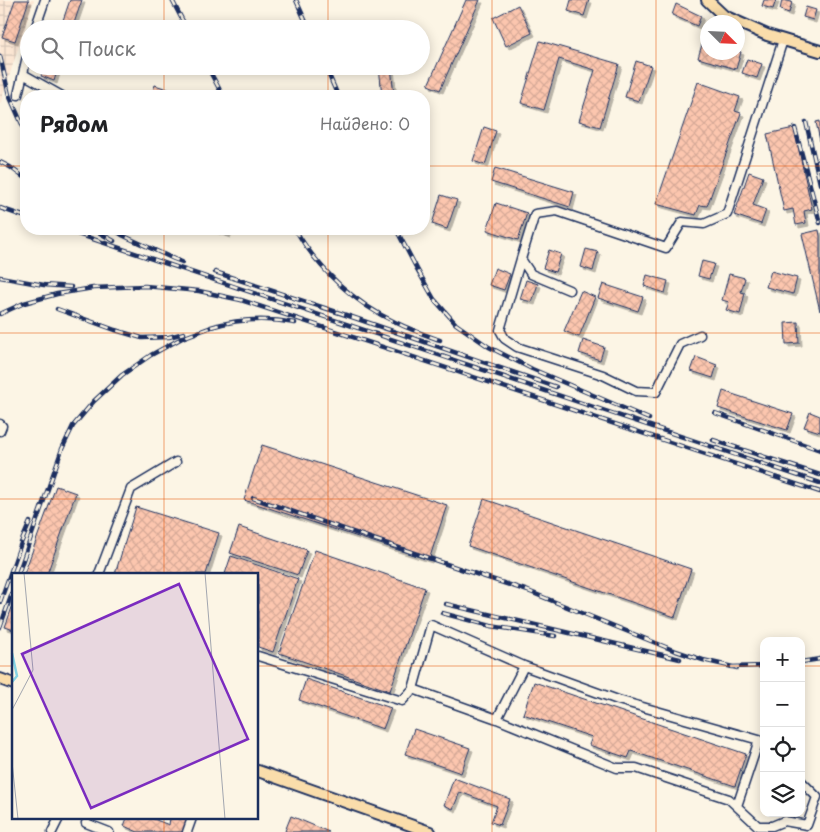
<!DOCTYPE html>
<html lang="ru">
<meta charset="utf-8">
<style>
:root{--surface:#fff;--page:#f6f6f6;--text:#202124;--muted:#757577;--line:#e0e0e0}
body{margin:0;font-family:"Playpen Sans",sans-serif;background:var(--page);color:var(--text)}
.controls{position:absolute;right:15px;bottom:15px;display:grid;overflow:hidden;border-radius:10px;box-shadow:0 2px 12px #0003}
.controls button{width:45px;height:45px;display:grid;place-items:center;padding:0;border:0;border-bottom:1px solid var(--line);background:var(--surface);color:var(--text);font:25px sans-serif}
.compass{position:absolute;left:700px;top:15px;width:45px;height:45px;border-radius:50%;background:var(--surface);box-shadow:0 2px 12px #0003;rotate:114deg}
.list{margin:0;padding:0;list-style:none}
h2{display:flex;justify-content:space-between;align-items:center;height:65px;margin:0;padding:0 20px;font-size:21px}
h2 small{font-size:16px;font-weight:400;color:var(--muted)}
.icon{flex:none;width:28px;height:28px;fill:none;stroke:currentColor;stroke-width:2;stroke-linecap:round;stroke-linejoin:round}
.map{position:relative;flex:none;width:820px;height:832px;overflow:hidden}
.search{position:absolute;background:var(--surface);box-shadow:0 2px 12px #0003;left:20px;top:20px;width:410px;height:55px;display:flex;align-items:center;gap:12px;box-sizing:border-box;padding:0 18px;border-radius:28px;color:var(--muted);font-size:19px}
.panel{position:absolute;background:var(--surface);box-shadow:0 2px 12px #0003;left:20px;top:90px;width:410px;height:145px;border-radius:20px}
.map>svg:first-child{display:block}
.industrial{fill:url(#industrial-grid)}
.building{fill:url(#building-cross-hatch);stroke:#1b2f5e;filter:url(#shadow)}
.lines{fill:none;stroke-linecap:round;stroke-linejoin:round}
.minor-casing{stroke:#1b2f5e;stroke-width:11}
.major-casing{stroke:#1b2f5e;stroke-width:14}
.minor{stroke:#fcf5e5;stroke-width:8}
.major{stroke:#faddab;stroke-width:10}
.rail-casing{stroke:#1b2f5e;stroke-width:4.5}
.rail{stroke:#fcf5e5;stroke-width:2.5;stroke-dasharray:8;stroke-linecap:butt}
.grid{fill:none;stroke:#e8590c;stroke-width:1;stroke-opacity:0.55}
.inset-river{fill:none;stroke:#85d3e4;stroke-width:2.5}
.inset-road{fill:none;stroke:#a2a6af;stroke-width:1}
.view{fill:#7b2cbf;fill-opacity:0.15;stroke:#7b2cbf;stroke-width:2.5}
.inset-edge{fill:none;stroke:#1b2f5e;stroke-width:2.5}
</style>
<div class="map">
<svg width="820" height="832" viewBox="0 0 820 832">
<defs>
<pattern id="industrial-grid" width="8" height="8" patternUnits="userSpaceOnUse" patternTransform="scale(1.25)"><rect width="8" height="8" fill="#fce7d4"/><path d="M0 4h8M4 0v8" fill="none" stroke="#d7c6b8"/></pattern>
<pattern id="building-cross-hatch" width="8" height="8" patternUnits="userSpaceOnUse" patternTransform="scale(1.25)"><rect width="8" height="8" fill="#fcc6ae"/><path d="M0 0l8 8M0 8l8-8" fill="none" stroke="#d7aa98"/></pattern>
<filter id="shadow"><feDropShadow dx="3" dy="3" stdDeviation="0" flood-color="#0004"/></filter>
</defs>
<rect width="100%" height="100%" fill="#fcf5e5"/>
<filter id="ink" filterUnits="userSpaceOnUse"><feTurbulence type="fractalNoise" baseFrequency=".02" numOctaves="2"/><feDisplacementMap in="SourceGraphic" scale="10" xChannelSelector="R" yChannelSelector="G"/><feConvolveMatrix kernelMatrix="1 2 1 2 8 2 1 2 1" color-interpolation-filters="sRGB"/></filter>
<g filter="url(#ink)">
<path class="industrial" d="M0,0H34L0,104Z"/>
<path class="building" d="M15,0H29L15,41L2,37Z
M70,0H82L72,29H60Z
M466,0H480L440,90L428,85Z
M571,0H589L584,16L568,11Z
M764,0H776L773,9L762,6Z
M782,0L792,2L789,13L780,10Z
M676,4L701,16L697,26L672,15Z
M518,5L532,33L506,46L493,18Z
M806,7L816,10L813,20L803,17Z
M540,41L619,64L600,127L579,121L595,70L559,59L544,110L521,103Z
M703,41L708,42V52H738V51L741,52L736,69L698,58Z
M747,59L762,64L757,78L742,73Z
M636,61L651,66L639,101L625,97Z
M379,66H391L394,96H382Z
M45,67L57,71L54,81L41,76Z
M698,82L740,97L735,111L741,113L707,206L700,205L696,215L656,204Z
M155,85L189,96H151Z
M820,121V141L816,122Z
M484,127L496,131L485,165L473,161Z
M794,128L812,209L804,211L806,223L796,225L793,209L784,211L767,134Z
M495,168L574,192L570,207L491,182Z
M749,172L763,177L753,205L766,210L761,224L734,215Z
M441,195L457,200L447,229L432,224Z
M496,203L527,213L518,240L487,230Z
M211,229H230L227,235Z
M819,230L820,236V311L802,234Z
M586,249L598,252L593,271L581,267Z
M549,250L561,254L555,272L543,268Z
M702,261L714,264L709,279L698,276Z
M495,268L510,274L504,290L489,285Z
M771,271L797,278L793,294L766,287Z
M729,274L745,278L741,292L745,293L740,314L726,310L729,302L722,300Z
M647,275L668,281L665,293L644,286Z
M526,280L538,284L532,302L520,299Z
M603,284L643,297L638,311L598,298Z
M581,291L595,297L579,337L564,331Z
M798,322L799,343L786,344L785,323Z
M583,340L604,347L600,360L579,353Z
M696,357L717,365L713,378L691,371Z
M723,391L793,414L787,430L718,408Z
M810,412L820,416V432L804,427Z
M262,445L447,505L429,560L244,500Z
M56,486L76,493L47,574H24Z
M484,499L691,569L675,617L468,546Z
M136,507L219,533L206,574H115Z
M239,527L307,550L298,575L230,553Z
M315,550L425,588L390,691L279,653Z
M231,556L298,579L273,652L258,647V574H225Z
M14,602V630L5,627Z
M306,679L391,708L383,729L299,700Z
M534,682L746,754L735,786L631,751L628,758L589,745L592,737L523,714Z
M414,729L470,748L461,773L405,754Z
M454,778L510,799L500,825L491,822L497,806L460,792L453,809L444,805Z
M291,816L329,832H289L285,831Z
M127,818H151L169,825L170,818H188L184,832H138L124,826Z"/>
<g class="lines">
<defs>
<path id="minor" d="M35,29L45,0
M23,74L62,96
M18,95L29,48
M521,259L500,330L505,339L517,347L603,375L636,391L656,392L680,344L700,335
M569,290L531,274L521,259L535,214L557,211L666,248L682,222L704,224L727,214L783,40
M0,424L2,426L0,431
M99,574L131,489L176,462
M258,656L402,701L413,689L431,625L524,666
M413,689L497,719L617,768H636L729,799L758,826H772L784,821L807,825L817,797L801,781
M497,719L524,666L618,700L759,740L764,744
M737,806L759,740
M86,823L109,832
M52,832L59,818
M187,832L192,818"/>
<path id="major" d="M707,0L724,16L767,35L820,51
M0,679L14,684
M258,771L430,832"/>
</defs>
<use href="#minor" class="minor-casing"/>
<use href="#major" class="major-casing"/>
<use href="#minor" class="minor"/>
<use href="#major" class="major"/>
<defs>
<path id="rail" d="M172,0L187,29
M296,0L309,29
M0,56L9,95L26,133
M207,66L223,96
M325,66L338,96
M806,122L820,184
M795,128L820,223
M0,162L10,167L26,179
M0,208L26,217
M63,229L820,483
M93,229L114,241
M113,229L122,235L174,259L182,262
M295,229C318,269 355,304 397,323C411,330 426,335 440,340
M396,229L417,269L434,299L456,324L489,347L532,369L649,419
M215,272L349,316L556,387
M0,277L44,285L71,287
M57,309L115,330L142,338L169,337L184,333
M0,314L24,303L57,294L93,288L145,286L199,291L241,300L820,492
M211,327C238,319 268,318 295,323
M715,413L820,450
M713,440L820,475
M253,498L461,569L528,591L673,650L703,660L737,668
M18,574L62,449L73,426L94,401L122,375L151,355L182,338L217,325
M0,602L21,543L30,522
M446,604L680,659
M442,613L491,626L555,636
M0,627L14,588
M801,662L820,659
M731,667L764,666"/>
</defs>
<use href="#rail" class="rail-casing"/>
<use href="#rail" class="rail"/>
</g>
</g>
<path class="grid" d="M164,0V29M328,0V29M492,0V832M656,0V832M164,66V96M328,66V96M0,166H26M424,166H820M164,229V574M328,229V832M0,333H820M0,499H820M0,666H14M258,666H764M801,666H820M164,818V832"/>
<g transform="translate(12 573)">
<rect width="246" height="246" fill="#fcf5e5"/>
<path class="inset-river" d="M0,80L5,103L0,109"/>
<path class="inset-road" d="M193,0L213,246M0,137L21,97L12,0M0,189L6,246"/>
<path class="view" d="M167,11L236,166L79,235L10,81Z"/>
<rect width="246" height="246" class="inset-edge"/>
</g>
</svg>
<div class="controls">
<button>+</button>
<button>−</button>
<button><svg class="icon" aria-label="locate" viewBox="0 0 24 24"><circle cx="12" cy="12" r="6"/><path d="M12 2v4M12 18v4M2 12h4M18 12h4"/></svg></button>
<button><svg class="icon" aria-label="layers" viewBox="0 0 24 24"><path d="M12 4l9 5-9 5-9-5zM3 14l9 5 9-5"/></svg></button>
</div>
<svg class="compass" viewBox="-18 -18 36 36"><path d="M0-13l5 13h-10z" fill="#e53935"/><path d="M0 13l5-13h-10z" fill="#757577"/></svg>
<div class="search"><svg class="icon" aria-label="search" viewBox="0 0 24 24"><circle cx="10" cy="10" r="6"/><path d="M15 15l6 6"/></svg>Поиск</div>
<section class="panel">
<h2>Рядом<small>Найдено: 0</small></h2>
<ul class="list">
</ul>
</section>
</div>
